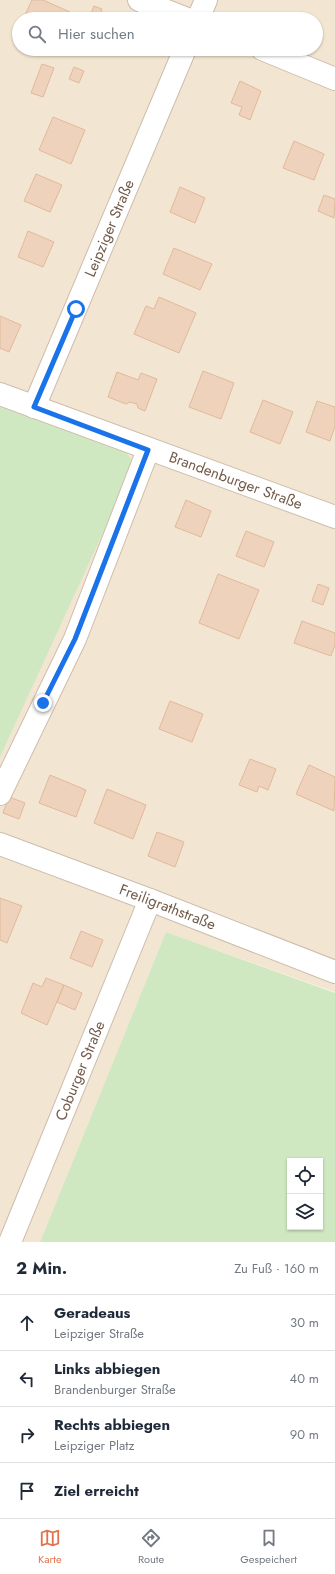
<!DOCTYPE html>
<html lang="de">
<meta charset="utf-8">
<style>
:root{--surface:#fff;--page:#f2f2f3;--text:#1f2937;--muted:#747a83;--line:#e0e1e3;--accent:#e1734c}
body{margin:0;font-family:Jost,sans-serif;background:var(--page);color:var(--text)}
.controls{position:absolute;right:12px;bottom:12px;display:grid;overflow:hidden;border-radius:0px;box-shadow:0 1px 3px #0004}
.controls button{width:36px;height:36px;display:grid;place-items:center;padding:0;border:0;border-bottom:1px solid var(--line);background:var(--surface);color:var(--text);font:20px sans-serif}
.stop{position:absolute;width:12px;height:12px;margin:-9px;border:3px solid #1a73e8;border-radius:50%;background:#fff}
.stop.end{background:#1a73e8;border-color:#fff;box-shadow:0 1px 4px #0008}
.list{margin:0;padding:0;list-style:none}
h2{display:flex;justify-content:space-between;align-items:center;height:52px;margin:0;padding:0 16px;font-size:17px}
h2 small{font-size:13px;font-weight:400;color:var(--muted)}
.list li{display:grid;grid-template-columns:26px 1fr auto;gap:12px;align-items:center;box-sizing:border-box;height:56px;padding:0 16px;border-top:1px solid var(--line)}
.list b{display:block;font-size:15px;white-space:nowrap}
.list p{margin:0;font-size:13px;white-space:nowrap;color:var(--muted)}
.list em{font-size:13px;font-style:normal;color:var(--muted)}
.icon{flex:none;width:22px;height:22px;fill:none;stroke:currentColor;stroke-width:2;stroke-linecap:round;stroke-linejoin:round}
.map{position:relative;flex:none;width:335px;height:1242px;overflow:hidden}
.search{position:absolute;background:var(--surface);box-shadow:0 1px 3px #0004;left:12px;right:12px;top:12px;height:44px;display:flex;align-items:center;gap:10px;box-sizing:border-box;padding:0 14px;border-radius:22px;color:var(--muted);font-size:15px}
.sheet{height:276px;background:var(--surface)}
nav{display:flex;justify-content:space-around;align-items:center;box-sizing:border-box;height:56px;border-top:1px solid var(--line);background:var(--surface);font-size:11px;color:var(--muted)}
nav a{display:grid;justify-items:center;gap:2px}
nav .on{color:var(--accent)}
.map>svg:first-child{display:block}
.residential{fill:#f2e5d1;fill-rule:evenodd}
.green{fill:#d0e8c2;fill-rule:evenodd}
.building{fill:#efd2bb;stroke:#e1b99c}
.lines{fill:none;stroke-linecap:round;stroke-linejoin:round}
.minor-casing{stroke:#cebdad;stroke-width:24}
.minor{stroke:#fff;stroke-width:22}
.route{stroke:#1a73e8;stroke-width:5}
.labels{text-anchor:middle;stroke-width:3;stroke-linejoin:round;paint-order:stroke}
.street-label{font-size:15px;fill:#725a4a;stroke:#fef7e8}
</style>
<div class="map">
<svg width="335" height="1242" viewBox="0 0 335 1242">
<rect width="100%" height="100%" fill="#fbf3e2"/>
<path class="residential" d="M0,0H335V992L166,932L40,1242H0ZM19,19H316V49H19Z"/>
<path class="green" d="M0,404L124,450L131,459L129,476L0,757Z
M166,932L335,993V1242H40ZM290,1161H320V1227H290Z"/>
<path class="building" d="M32,0H43L70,12L67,19H23Z
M94,6L102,9L98,19L90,16Z
M42,64L54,68L43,97L31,93Z
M74,67L84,71L79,83L69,79Z
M240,81L261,91L250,120L239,115L242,107L231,103Z
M53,117L85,130L71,164L39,150Z
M294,141L324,154L314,180L283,168Z
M36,174L62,185L50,212L24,201Z
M180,187L205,198L195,223L170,212Z
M324,195L335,199L334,218L318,211Z
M28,231L54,242L43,267L18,257Z
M174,248L212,264L200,290L163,274Z
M159,297L196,313L179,353L134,334L146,306L154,309Z
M0,316L21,325L9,352L0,348Z
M203,371L234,383L221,419L189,407Z
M117,372L138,380L141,373L157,379L145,411L138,408L137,404L130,402L126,404L108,397Z
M263,400L293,412L280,444L250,432Z
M317,401L335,407V426L330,441L306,432Z
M186,500L211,511L201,537L175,527Z
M246,531L274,542L264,567L236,556Z
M218,574L259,590L239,639L199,623Z
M318,584L329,588L323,605L312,601Z
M302,621L335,633V645L331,656L294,643Z
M170,701L203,714L192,742L159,729Z
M250,759L276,769L268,790L259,786L257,792L239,785Z
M309,765L335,777L334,811L296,794Z
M50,775L86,790L76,817L39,803Z
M107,789L146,805L133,839L94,823Z
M9,797L25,803L19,819L3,813Z
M157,832L184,842L175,867L148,856Z
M0,898L22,906L7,943L0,940Z
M81,931L103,940L92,967L70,958Z
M46,978L64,985L47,1025L21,1013L33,983L42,987Z
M64,985L82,993L75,1010L57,1002Z"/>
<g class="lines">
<defs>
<g id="minor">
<path d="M139,0L187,19"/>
<path d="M198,19L206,0"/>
<path d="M262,49L335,79"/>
<path id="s1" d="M0,394L335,517"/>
<path id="s2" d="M34,407L185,49"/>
<path d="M0,794L75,639L148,450"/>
<path id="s3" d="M0,844L150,900L335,972"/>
<path id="s4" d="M10,1242L150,900"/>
</g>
</defs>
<use href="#minor" class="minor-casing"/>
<use href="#minor" class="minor"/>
</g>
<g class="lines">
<path class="route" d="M43,703L75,639L148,450L34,407L76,309"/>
</g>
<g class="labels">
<g class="street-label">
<text dy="5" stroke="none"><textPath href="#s2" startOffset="194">Leipziger Straße</textPath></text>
<text dy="5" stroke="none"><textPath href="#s1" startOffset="251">Brandenburger Straße</textPath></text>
<text dy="5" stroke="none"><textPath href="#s3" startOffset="179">Freiligrathstraße</textPath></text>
<text dy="5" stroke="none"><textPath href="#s4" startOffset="185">Coburger Straße</textPath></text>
</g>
</g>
</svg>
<div class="controls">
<button><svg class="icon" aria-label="locate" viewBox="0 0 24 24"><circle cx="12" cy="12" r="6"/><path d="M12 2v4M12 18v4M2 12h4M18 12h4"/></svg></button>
<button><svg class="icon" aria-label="layers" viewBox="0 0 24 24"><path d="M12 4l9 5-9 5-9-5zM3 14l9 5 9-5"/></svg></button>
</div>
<div class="stop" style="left:76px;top:309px"></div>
<div class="stop end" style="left:43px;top:703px"></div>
<div class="search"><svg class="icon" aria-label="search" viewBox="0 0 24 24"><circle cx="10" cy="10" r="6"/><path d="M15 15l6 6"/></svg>Hier suchen</div>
</div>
<section class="sheet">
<h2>2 Min.<small>Zu Fuß · 160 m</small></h2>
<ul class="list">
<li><svg class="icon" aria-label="ahead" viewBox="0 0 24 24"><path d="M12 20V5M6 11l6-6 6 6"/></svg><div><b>Geradeaus</b><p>Leipziger Straße</p></div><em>30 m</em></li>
<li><svg class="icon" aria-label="left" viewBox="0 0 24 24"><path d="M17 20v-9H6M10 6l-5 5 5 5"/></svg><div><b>Links abbiegen</b><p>Brandenburger Straße</p></div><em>40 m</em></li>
<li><svg class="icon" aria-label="right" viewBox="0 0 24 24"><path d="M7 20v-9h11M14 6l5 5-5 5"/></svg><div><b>Rechts abbiegen</b><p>Leipziger Platz</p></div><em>90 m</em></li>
<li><svg class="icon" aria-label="arrive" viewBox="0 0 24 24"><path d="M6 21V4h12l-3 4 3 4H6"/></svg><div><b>Ziel erreicht</b></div></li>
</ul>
</section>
<nav>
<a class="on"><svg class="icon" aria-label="map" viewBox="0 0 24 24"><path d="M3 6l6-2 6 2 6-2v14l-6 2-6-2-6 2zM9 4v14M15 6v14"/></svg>Karte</a>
<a><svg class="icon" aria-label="directions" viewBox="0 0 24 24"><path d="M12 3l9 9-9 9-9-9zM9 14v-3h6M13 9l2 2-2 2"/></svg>Route</a>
<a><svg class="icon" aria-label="saved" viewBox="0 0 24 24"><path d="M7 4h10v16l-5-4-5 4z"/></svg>Gespeichert</a>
</nav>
